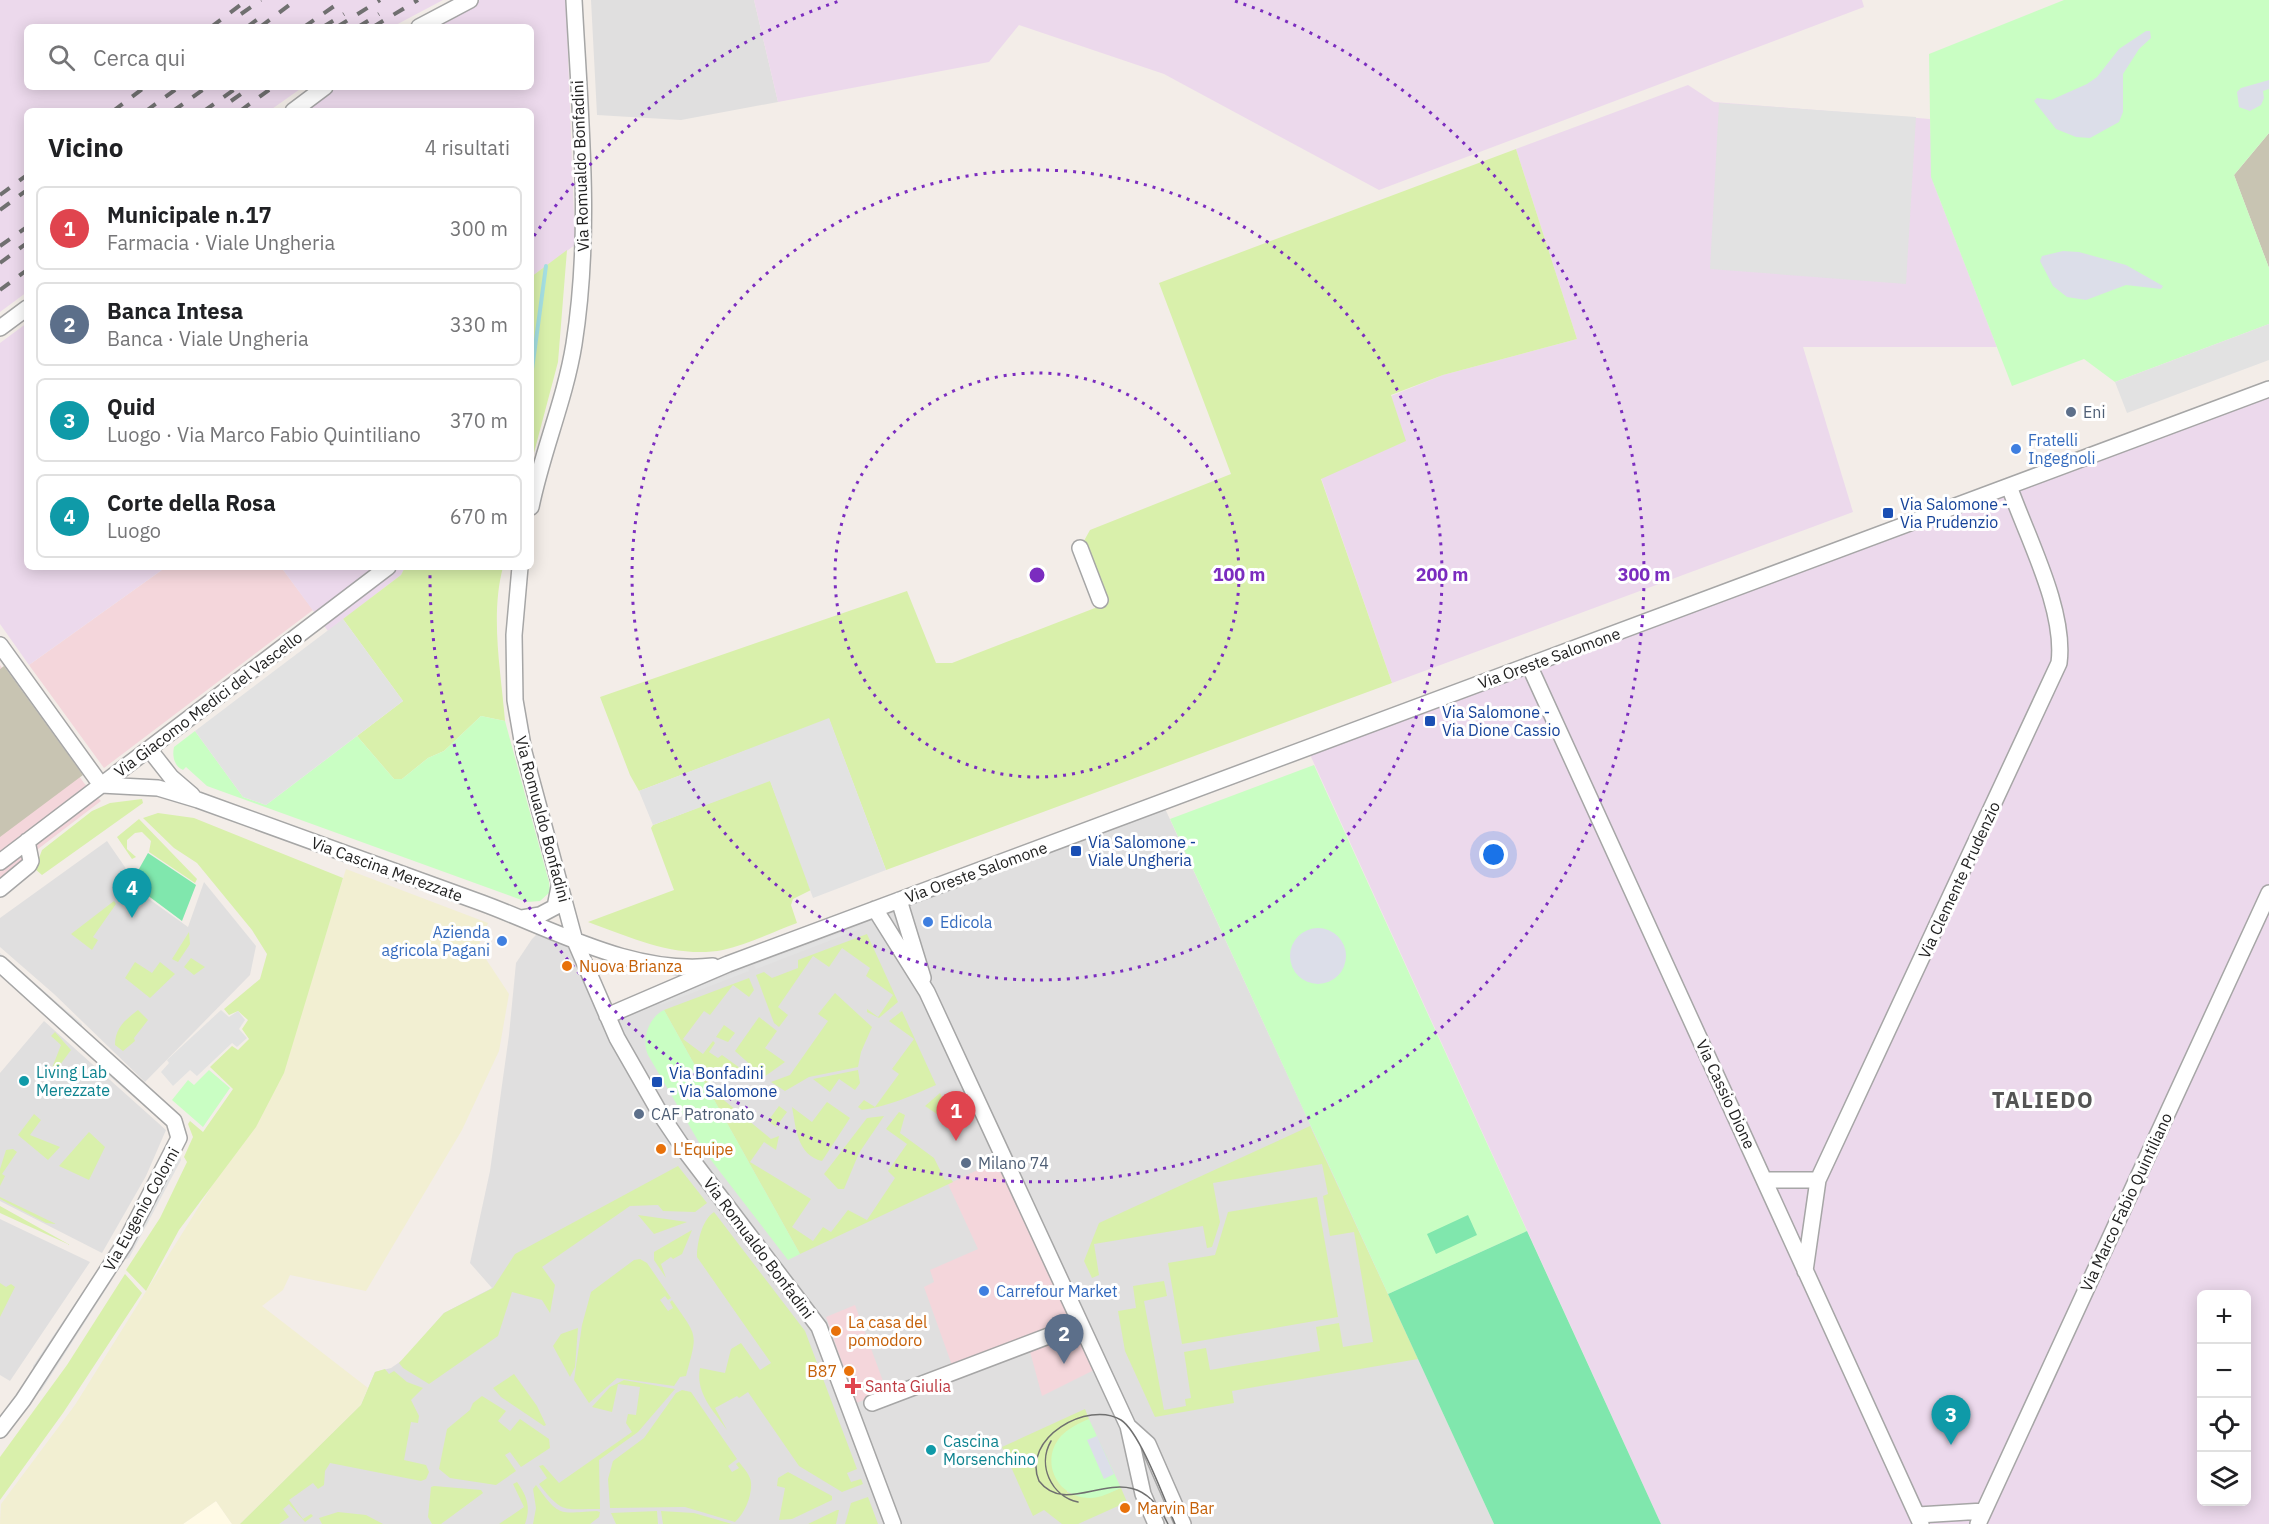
<!DOCTYPE html>
<html lang="it">
<meta charset="utf-8">
<style>
:root{--surface:#fff;--page:#f6f6f6;--text:#202124;--muted:#757577;--line:#e0e0e0;--accent:#d40025}
body{margin:0;font-family:"IBM Plex Sans",sans-serif;background:var(--page);color:var(--text)}
.controls{position:absolute;right:18px;bottom:18px;display:grid;overflow:hidden;border-radius:9px;box-shadow:0 3px 15px #0003}
.controls button{width:54px;height:54px;display:grid;place-items:center;padding:0;border:0;border-bottom:2px solid var(--line);background:var(--surface);color:var(--text);font:30px sans-serif}
.you{position:absolute;left:1494px;top:855px;width:21px;height:21px;margin:-15px;border:4px solid #fff;border-radius:50%;background:#1a73e8;box-shadow:0 0 0 9px #1a73e833}
.badge{display:grid;place-items:center;width:39px;height:39px;border-radius:50%;background:var(--accent);color:#fff;font-size:20px;font-weight:700}
.pin{position:absolute;translate:-50% -50px;filter:drop-shadow(0 2px 3px #0008)}
.pin::after{content:'';position:absolute;top:32px;width:21px;height:18px;background:inherit;clip-path:polygon(0 0,100% 0,50% 100%)}
.list{margin:0;padding:0;list-style:none}
h2{display:flex;justify-content:space-between;align-items:center;height:78px;margin:0;padding:0 24px;font-size:26px}
h2 small{font-size:20px;font-weight:400;color:var(--muted)}
.list li{display:grid;grid-template-columns:39px 1fr auto;gap:18px;align-items:center;box-sizing:border-box;height:84px;margin:0 12px 12px;padding:0 12px;border:2px solid var(--line);border-radius:9px}
.list b{display:block;font-size:22px;white-space:nowrap}
.list p{margin:0;font-size:20px;white-space:nowrap;color:var(--muted)}
.list em{font-size:20px;font-style:normal;color:var(--muted)}
.icon{flex:none;width:33px;height:33px;fill:none;stroke:currentColor;stroke-width:2;stroke-linecap:round;stroke-linejoin:round}
.map{position:relative;flex:none;width:2269px;height:1524px;overflow:hidden}
.search{position:absolute;background:var(--surface);box-shadow:0 3px 15px #0003;left:24px;top:24px;width:510px;height:66px;display:flex;align-items:center;gap:15px;box-sizing:border-box;padding:0 21px;border-radius:9px;color:var(--muted);font-size:22px}
.panel{position:absolute;background:var(--surface);box-shadow:0 3px 15px #0003;left:24px;top:108px;width:510px;height:462px;border-radius:9px}
.map>svg:first-child{display:block}
.residential{fill:#e0dfdf}
.commercial{fill:#f4d6db}
.industrial{fill:#ecd9ec;fill-rule:evenodd}
.education{fill:#fffae5}
.construction{fill:#c8c4b2}
.farmland{fill:#f2efd2}
.grass{fill:#d9f0ab}
.park{fill:#c9fec3}
.pitch{fill:#80e7ad}
.parking{fill:#e2e2e2}
.plaza{fill:#dcdee9}
.lines{fill:none;stroke-linecap:round;stroke-linejoin:round}
.stream{stroke:#a5e0e3;stroke-width:4}
.minor-casing{stroke:#a6a6a6;stroke-width:18}
.minor{stroke:#fff;stroke-width:15}
.tram{stroke:#707070;stroke-width:1.5}
.rail{stroke:#707070;stroke-width:4;stroke-dasharray:12 12;stroke-linecap:butt}
.ring{fill:none;stroke:#7b2cbf;stroke-width:3;stroke-dasharray:3 6}
.service-dot{fill:#5c6f8a;stroke:#fff;stroke-width:2}
.shop-dot{fill:#3f7fe0;stroke:#fff;stroke-width:2}
.transit-dot{fill:#1a4fb4;stroke:#fff;stroke-width:2}
.food-dot{fill:#e8710a;stroke:#fff;stroke-width:2}
.culture-dot{fill:#0f9aa8;stroke:#fff;stroke-width:2}
.health-dot{fill:#e0444e;stroke:#fff;stroke-width:2}
.labels{text-anchor:middle;stroke-width:6;stroke-linejoin:round;paint-order:stroke}
.street-label{font-size:16px;fill:#222;stroke:#fff}
.service-label{font-size:16px;fill:#4e5e75;stroke:#fff;text-anchor:start}
.shop-label{font-size:16px;fill:#366cbe;stroke:#fff;text-anchor:start}
.transit-label{font-size:16px;fill:#164399;stroke:#fff;text-anchor:start}
.food-label{font-size:16px;fill:#c56008;stroke:#fff;text-anchor:start}
.culture-label{font-size:16px;fill:#0d838f;stroke:#fff;text-anchor:start}
.health-label{font-size:16px;fill:#be3a42;stroke:#fff;text-anchor:start}
.district-label{font-size:22px;font-weight:bold;letter-spacing:1.5px;fill:#555;stroke:#fff}
.centre{fill:#7b2cbf;stroke:#fff;stroke-width:3}
.ring-label{font-size:18px;text-anchor:middle;font-weight:bold;fill:#7b2cbf;stroke:#fff;stroke-width:6;stroke-linejoin:round;paint-order:stroke}
</style>
<div class="map">
<svg width="2269" height="1524" viewBox="0 0 2269 1524">
<rect width="100%" height="100%" fill="#f3ede8"/>
<path class="residential" d="M591,0H754L778,102L681,120L597,115Z
M1162,802L1494,1524H240L361,1405L375,1372L391,1368L404,1359L444,1313L492,1288L470,1263L490,1171L509,1035L516,963L532,939L544,927L575,941L607,1016Z
M107,841L127,870L121,879L188,927L204,882L256,946L250,975L145,1082L54,994L0,947V918Z
M44,1021L166,1130L146,1176L102,1253L0,1201V1073Z
M0,1219L90,1262L10,1381L0,1375Z"/>
<path class="commercial" d="M166,567H281L313,610L104,768L29,665Z
M0,665L84,783L101,801L0,878Z
M1003,1158L1100,1367L1042,1396L1028,1344L954,1371L924,1287L934,1282L930,1270L978,1249L948,1184Z
M855,1305L887,1392L856,1403L826,1317Z"/>
<path class="industrial" d="M0,0H443L392,27H27V87H303L269,111H27V292L0,312Z
M480,0H566L575,245L531,277V111H301L334,87H531V27H430Z
M754,0H1862L1864,7L1379,190L1164,74L1019,25L989,62L778,102Z
M1688,85L1714,102L1930,119L1933,182L1997,347H1803L1853,512L1392,683L1321,478L1405,441L1391,396L1443,375L1577,339L1516,149Z
M27,323V567H166L29,665L0,624V343Z
M2269,389V1524H1661L1307,748ZM2202,1294H2246V1502H2202Z
M281,567H405L401,575L328,631Z"/>
<path class="education" d="M216,1501L232,1524H183Z"/>
<path class="construction" d="M2269,133V268L2234,175Z
M4,666L83,775L0,837V669Z"/>
<path class="farmland" d="M346,869L488,923L478,947L509,994L499,1051L462,1130L366,1291L290,1275L283,1290L262,1306L368,1388L361,1405L240,1524H232L216,1501L183,1524H0L1,1504L75,1405L283,1072Z"/>
<path class="grass" d="M1516,149L1577,339L1443,375L1391,395L1406,441L1321,479L1392,683L886,870L829,719L639,791L630,775L600,697L907,591L936,663H952L1095,608L1100,600L1080,548L1090,530L1231,474L1159,283Z
M567,250L558,362L531,464V277Z
M405,567H503C490,616 501,671 505,721L481,716L444,751L428,758L402,779H394L357,736L403,701L343,619L401,575Z
M770,780L811,890L793,899L791,905L797,923C773,932 748,944 723,950C676,959 630,937 588,922L674,890L651,828L653,825Z
M142,799L143,803L42,875L35,869L42,850L92,811L110,803Z
M158,813L194,818L343,878L284,1073L256,1127L179,1230L146,1291L126,1270L160,1218L187,1162L184,1157L193,1137L188,1124L190,1121L203,1132L233,1089L210,1067L232,1046L238,1050L249,1039L242,1029L248,1020L238,1011L229,1015L224,1009L260,979L267,954L252,930L197,863L174,848L143,818Z
M139,819L197,879L195,883L149,852L151,841L142,832L135,833L127,840V849L136,857L132,859L117,837Z
M114,901L116,904L93,937L98,940L92,950L71,934Z
M189,932L190,944L178,962L172,959Z
M867,934L898,1002L879,1018L867,1012V1009L878,1017L893,995L866,976L870,968L842,948L829,967L813,956L778,1007L788,1015L779,1027L774,1023L756,975L764,972L772,978L798,968V960Z
M191,958L205,967L194,975L184,967Z
M135,962L152,973L160,962L175,974L150,998L125,978Z
M749,978L754,990L749,997L733,985L710,1015L704,1011L683,1039L703,1054L713,1041L715,1043L709,1052L718,1058L722,1055L740,1068L737,1077L723,1067L708,1087L771,1139L779,1136L776,1150L764,1142L750,1162L811,1199L792,1227L813,1241L823,1227L831,1232L848,1210L867,1220L895,1178L888,1171L907,1144L886,1129L899,1112L905,1115L900,1133L934,1158L945,1180L951,1179L953,1182L800,1254L664,1010Z
M835,993L872,1027L861,1052L858,1067L809,1077L785,1091L771,1082L790,1075L828,1021L818,1014Z
M138,1010L148,1020L134,1038L135,1041L123,1051L115,1045C115,1028 125,1020 138,1010Z
M902,1011L936,1085C911,1096 889,1106 862,1110L858,1107L864,1100L875,1107L899,1074L892,1069L914,1039L889,1021Z
M759,1017L777,1031L765,1048L785,1062L764,1077L735,1051Z
M724,1025L735,1033L728,1042L716,1037Z
M55,1032L71,1050L54,1073L52,1068L61,1045L51,1036Z
M858,1070L860,1083L855,1090L839,1079L830,1092L813,1079Z
M940,1093L955,1126L925,1106Z
M827,1102L850,1118L822,1161C797,1155 796,1128 792,1107L812,1122Z
M779,1106L787,1112L776,1127L768,1121Z
M34,1114L41,1120L30,1135L60,1147L48,1160L18,1135Z
M884,1116L859,1153L844,1189H838L824,1174L867,1118Z
M1310,1126L1418,1359L1232,1391L1234,1403L1155,1417L1125,1351L1118,1311L1136,1308L1133,1286L1164,1281L1167,1296L1144,1301L1164,1410L1186,1406L1185,1399L1191,1398L1184,1352L1206,1348L1210,1370L1320,1351L1316,1327L1339,1323L1343,1347L1373,1342L1354,1232L1330,1236L1323,1196L1328,1194L1322,1164L1213,1183L1220,1222L1212,1247L1207,1248L1203,1226L1094,1244L1099,1275L1092,1278L1084,1261L1099,1223Z
M89,1132L105,1147L89,1180L59,1166Z
M13,1149L17,1152L2,1174L5,1176L0,1186V1169L6,1150Z
M678,1166L707,1203L695,1212L663,1211L658,1205L630,1206L542,1267L555,1285L550,1313L542,1300L512,1292L498,1336L429,1384L403,1368L399,1363L444,1313L493,1288L515,1254Z
M0,1197L56,1224L46,1223L0,1199Z
M1317,1197L1338,1317L1182,1344L1168,1263L1215,1255L1228,1212Z
M0,1206L70,1245L0,1213Z
M714,1212L805,1331L857,1469L847,1473L851,1482L861,1479L863,1484L842,1492L799,1466L748,1392L739,1398L737,1396L715,1408L727,1430C714,1411 695,1393 700,1368L725,1373L731,1349L741,1343L760,1370L771,1363L697,1257C697,1242 702,1220 714,1212Z
M638,1215L687,1222L654,1234Z
M692,1230L682,1254L673,1259L671,1257L661,1264L666,1278L654,1260V1252Z
M640,1259L647,1263L671,1298L668,1300L665,1296L660,1300L668,1311L673,1308L670,1302L672,1300C698,1338 698,1331 686,1376L680,1377L674,1386L617,1378L589,1403L574,1380L582,1325L591,1292L634,1260Z
M125,1274L142,1293L63,1413L0,1500V1457L67,1365Z
M0,1283L6,1287L11,1284L15,1287L0,1317Z
M578,1328L575,1367L570,1377L553,1346L561,1334Z
M385,1369L389,1374L394,1371L407,1382L423,1388L411,1400L419,1416L418,1423L411,1422L404,1460L426,1465L429,1472L426,1479L421,1481L330,1463L325,1471L324,1485L318,1489L313,1483L289,1500L303,1519L311,1514L313,1516L305,1522L289,1504L283,1509L289,1517L279,1524H240L361,1405L375,1372Z
M514,1374L537,1406L546,1425L544,1426L501,1397L493,1388Z
M624,1380L675,1389L638,1432L599,1460L600,1509C564,1508 564,1516 539,1484L547,1478L539,1466L543,1465L559,1483L632,1432L626,1423L628,1414L636,1415L640,1387L618,1384L612,1412L592,1407L610,1387Z
M682,1390L691,1392L737,1459L728,1466L732,1472L739,1468L736,1464L739,1462C743,1467 751,1476 751,1483C752,1496 745,1513 735,1522L685,1507L610,1508L608,1479L613,1461L644,1438L676,1393Z
M482,1396L506,1411L498,1421L510,1431L520,1419L549,1439L550,1448L521,1467L510,1452L505,1455L516,1471L496,1485L450,1478L439,1469L447,1429L470,1410L473,1403Z
M1085,1409L1089,1419L1066,1432L1067,1492C1087,1501 1101,1496 1121,1488L1127,1502L1078,1524H1062L1044,1510L1033,1516L1002,1447Z
M788,1472L832,1496V1500L792,1519L779,1520L785,1488L777,1486L778,1478Z
M517,1482C527,1496 531,1507 525,1524H499L524,1507L513,1484Z
M536,1485C560,1518 559,1513 597,1511L600,1512L599,1517L590,1524H533L536,1508L533,1489Z
M434,1486L481,1490L483,1493L441,1524H432L428,1517L431,1487Z
M868,1497L878,1524H845L851,1503Z
M839,1510L836,1524H808L837,1510Z
M657,1511L658,1524H616L611,1513Z
M661,1511L694,1513L732,1524H663Z
M338,1512L366,1515L383,1524H322L319,1518Z"/>
<path class="park" d="M2064,0H2269V133L2234,175L2269,268V324L2115,382L2084,359L2012,386L1931,177L1929,54Z
M481,716L505,721L549,882L550,892L540,901L527,902L207,786L186,767L183,770C174,766 172,756 174,747L195,731L243,797L266,805L357,736L394,779H402L428,758L444,751Z
M1314,765L1527,1231L1388,1294L1170,819Z
M664,1010L800,1254L788,1260L704,1151L648,1055C641,1039 649,1017 664,1010Z
M209,1070L230,1088L203,1127L172,1100L188,1080L194,1085Z
M1089,1419L1121,1488C1111,1492 1101,1498 1090,1498C1057,1498 1039,1461 1061,1436C1069,1428 1079,1423 1089,1419Z"/>
<path class="pitch" d="M148,853L196,885L182,921L131,883Z
M1468,1215L1477,1235L1436,1254L1427,1234Z
M1527,1231L1661,1524H1494L1388,1294Z"/>
<path class="parking" d="M1719,103L1916,117L1906,284L1710,269Z
M2269,324V360L2127,413L2115,382Z
M343,619L403,701L266,805L243,797L195,731Z
M829,718L886,870L813,898L770,781L653,825L639,791Z
M860,926V929L756,969L754,965Z
M0,953L82,1024V1028L0,955Z
M748,968L749,971L661,1005L659,1001Z
M221,1010L229,1017L238,1011L245,1020L239,1029L247,1038L237,1047L232,1043L197,1076L190,1070L173,1086L161,1072L169,1063L167,1060Z
M99,1061L157,1113L153,1114L99,1067Z
M180,1156L181,1160L129,1258L123,1260Z
M96,1272H100L34,1371L33,1366Z
M111,1277L112,1280L41,1391L35,1392Z"/>
<path class="plaza" d="M2146,31H2150L2151,38L2139,49L2123,74V112L2119,122L2090,138L2076,137L2056,129L2034,101L2037,98L2051,100L2087,84L2097,77L2119,49Z
M2269,80V89L2263,91L2264,98L2261,105L2250,111L2239,107L2237,92L2241,88Z
M2063,251L2079,252L2126,265L2163,286L2161,289L2126,285L2086,300L2067,297L2053,286L2040,261L2042,256Z
M1290 956a28 28 0 1 1 56 0a28 28 0 1 1-56 0Z
M1097,1436L1114,1474L1104,1479L1087,1440Z"/>
<g class="lines">
<path class="stream" d="M531,377L546,266"/>
<defs>
<path id="minor" d="M419,27L470,0
M293,111L325,87
M0,328L27,308
M531,507C542,452 565,400 574,344C592,230 580,115 574,0
M1080,548L1100,600
M520,567L514,635L515,700L524,752L575,941L617,1038L661,1115L686,1152L819,1327L893,1524
M0,645L101,785
M1529,665L1921,1524
M149,749L171,777L192,795
M101,785L158,788L198,800C292,835 387,869 482,903C555,930 633,975 713,966
M0,862L388,567
M0,889L29,865L31,861L27,841
M899,900L923,978
M875,909L927,992L1128,1426L1143,1494L1156,1524
M522,918L540,915L555,907L559,887
M0,964L174,1121L179,1138L125,1243L23,1400L0,1430
M607,1016L728,964L2269,389
M1766,1180H1818
M1805,1271L1818,1180L2059,663C2066,610 2027,537 2009,486
M872,1403L1080,1324
M1128,1426L1148,1444L1183,1524
M1918,1515L1984,1511
M1978,1524L2269,893"/>
</defs>
<use href="#minor" class="minor-casing"/>
<use href="#minor" class="minor"/>
<path class="tram" d="M1051,1441C1037,1465 1051,1496 1078,1502
M1168,1524C1131,1445 1072,1524 1039,1481C1021,1438 1088,1400 1121,1420C1140,1432 1165,1501 1175,1524"/>
<path class="rail" d="M241,14L261,0
M211,27L247,0
M247,27L266,13
M260,27L296,0
M304,27L343,0
M323,27L344,14
M337,27L380,0
M358,27L379,14
M373,27L418,0
M231,101L251,87
M113,111L145,87
M146,111L179,87
M173,111L207,87
M204,111L238,87
M240,111L273,87
M0,195L27,175
M0,210L27,190
M0,246L27,227
M0,263L27,243
M0,290L27,270"/>
</g>
<g class="ring">
<circle cx="1037" cy="575" r="202"/>
<circle cx="1037" cy="575" r="405"/>
<path d="M534 236A607 607 0 0 1 839 1M1235 1A607 607 0 1 1 430 570"/>
</g>
<g class="service-dot">
<circle cx="2071" cy="412" r="6"/>
<circle cx="639" cy="1114" r="6"/>
<circle cx="966" cy="1163" r="6"/>
</g>
<g class="shop-dot">
<circle cx="2016" cy="449" r="6"/>
<circle cx="928" cy="922" r="6"/>
<circle cx="502" cy="941" r="6"/>
<circle cx="984" cy="1291" r="6"/>
</g>
<g class="transit-dot">
<rect x="1882" y="507" width="12" height="12" rx="3"/>
<rect x="1424" y="715" width="12" height="12" rx="3"/>
<rect x="1070" y="845" width="12" height="12" rx="3"/>
<rect x="651" y="1076" width="12" height="12" rx="3"/>
</g>
<g class="food-dot">
<circle cx="567" cy="966" r="6"/>
<circle cx="661" cy="1149" r="6"/>
<circle cx="836" cy="1331" r="6"/>
<circle cx="849" cy="1371" r="6"/>
<circle cx="1125" cy="1508" r="6"/>
</g>
<g class="culture-dot">
<circle cx="24" cy="1081" r="6"/>
<circle cx="931" cy="1450" r="6"/>
</g>
<path class="health-dot" d="M850 1377h6v6h6v6h-6v6h-6v-6h-6v-6h6z"/>
<g class="labels">
<g class="street-label">
<text transform="translate(580 166) rotate(-92)" y="6">Via Romualdo Bonfadini</text>
<text transform="translate(1549 658) rotate(-20)" y="6">Via Oreste Salomone</text>
<text transform="translate(208 704) rotate(-37)" y="6">Via Giacomo Medici del Vascello</text>
<text transform="translate(543 819) rotate(75)" y="6">Via Romualdo Bonfadini</text>
<text transform="translate(387 869) rotate(20)" y="6">Via Cascina Merezzate</text>
<text transform="translate(976 872) rotate(-20)" y="6">Via Oreste Salomone</text>
<text transform="translate(1959 880) rotate(-65)" y="6">Via Clemente Prudenzio</text>
<text transform="translate(1726 1094) rotate(65)" y="6">Via Cassio Dione</text>
<text transform="translate(2126 1202) rotate(-65)" y="6">Via Marco Fabio Quintiliano</text>
<text transform="translate(141 1209) rotate(-61)" y="6">Via Eugenio Colorni</text>
<text transform="translate(759 1248) rotate(53)" y="6">Via Romualdo Bonfadini</text>
</g>
<g class="service-label">
<text x="2083" y="418">Eni</text>
<text x="651" y="1120">CAF Patronato</text>
<text x="978" y="1169">Milano 74</text>
</g>
<g class="shop-label">
<text x="2028" y="446">Fratelli<tspan x="2028" dy="18">Ingegnoli</tspan></text>
<text x="940" y="928">Edicola</text>
<text x="490" y="938" text-anchor="end">Azienda<tspan x="490" dy="18">agricola Pagani</tspan></text>
<text x="996" y="1297">Carrefour Market</text>
</g>
<g class="transit-label">
<text x="1900" y="510">Via Salomone -<tspan x="1900" dy="18">Via Prudenzio</tspan></text>
<text x="1442" y="718">Via Salomone -<tspan x="1442" dy="18">Via Dione Cassio</tspan></text>
<text x="1088" y="848">Via Salomone -<tspan x="1088" dy="18">Viale Ungheria</tspan></text>
<text x="669" y="1079">Via Bonfadini<tspan x="669" dy="18">- Via Salomone</tspan></text>
</g>
<g class="food-label">
<text x="579" y="972">Nuova Brianza</text>
<text x="673" y="1155">L'Equipe</text>
<text x="848" y="1328">La casa del<tspan x="848" dy="18">pomodoro</tspan></text>
<text x="837" y="1377" text-anchor="end">B87</text>
<text x="1137" y="1514">Marvin Bar</text>
</g>
<g class="culture-label">
<text x="36" y="1078">Living Lab<tspan x="36" dy="18">Merezzate</tspan></text>
<text x="943" y="1447">Cascina<tspan x="943" dy="18">Morsenchino</tspan></text>
</g>
<g class="health-label">
<text x="865" y="1392">Santa Giulia</text>
</g>
<g class="district-label">
<text x="2043" y="1108">TALIEDO</text>
</g>
</g>
<circle cx="1037" cy="575" r="9" class="centre"/>
<g class="ring-label">
<text x="1239" y="581">100 m</text>
<text x="1442" y="581">200 m</text>
<text x="1644" y="581">300 m</text>
</g>
</svg>
<div class="controls">
<button>+</button>
<button>−</button>
<button><svg class="icon" aria-label="locate" viewBox="0 0 24 24"><circle cx="12" cy="12" r="6"/><path d="M12 2v4M12 18v4M2 12h4M18 12h4"/></svg></button>
<button><svg class="icon" aria-label="layers" viewBox="0 0 24 24"><path d="M12 4l9 5-9 5-9-5zM3 14l9 5 9-5"/></svg></button>
</div>
<div class="you"></div>
<div class="pin badge" style="left:956px;top:1141px;background:#e0444e">1</div>
<div class="pin badge" style="left:1064px;top:1364px;background:#5c6f8a">2</div>
<div class="pin badge" style="left:1951px;top:1445px;background:#0f9aa8">3</div>
<div class="pin badge" style="left:132px;top:918px;background:#0f9aa8">4</div>
<div class="search"><svg class="icon" aria-label="search" viewBox="0 0 24 24"><circle cx="10" cy="10" r="6"/><path d="M15 15l6 6"/></svg>Cerca qui</div>
<section class="panel">
<h2>Vicino<small>4 risultati</small></h2>
<ul class="list">
<li><span class="badge" style="background:#e0444e">1</span><div><b>Municipale n.17</b><p>Farmacia · Viale Ungheria</p></div><em>300 m</em></li>
<li><span class="badge" style="background:#5c6f8a">2</span><div><b>Banca Intesa</b><p>Banca · Viale Ungheria</p></div><em>330 m</em></li>
<li><span class="badge" style="background:#0f9aa8">3</span><div><b>Quid</b><p>Luogo · Via Marco Fabio Quintiliano</p></div><em>370 m</em></li>
<li><span class="badge" style="background:#0f9aa8">4</span><div><b>Corte della Rosa</b><p>Luogo</p></div><em>670 m</em></li>
</ul>
</section>
</div>
